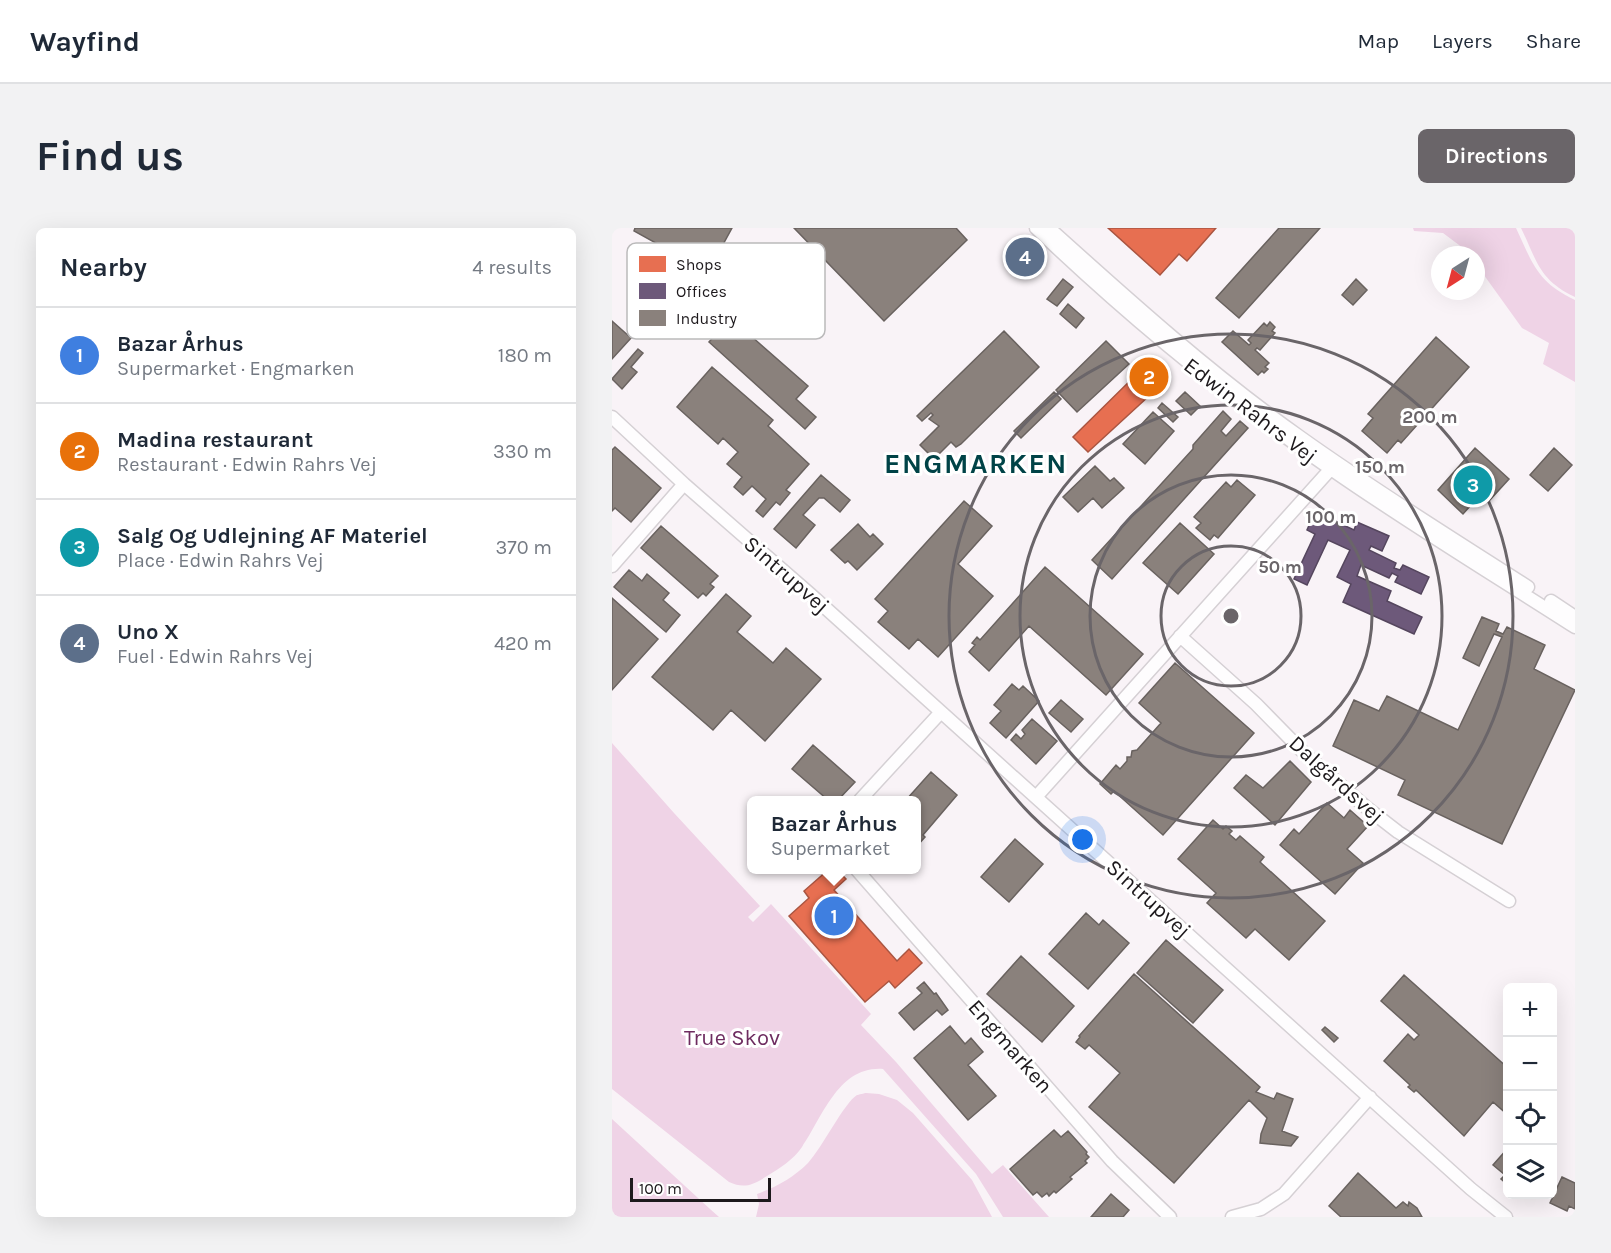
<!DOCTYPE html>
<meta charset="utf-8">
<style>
:root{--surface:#fff;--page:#f2f2f3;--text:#1f2937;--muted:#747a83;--line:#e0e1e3;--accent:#6a6569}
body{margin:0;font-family:Karla,sans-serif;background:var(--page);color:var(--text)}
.controls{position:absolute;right:18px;bottom:18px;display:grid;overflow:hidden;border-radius:9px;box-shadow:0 6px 24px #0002}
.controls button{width:54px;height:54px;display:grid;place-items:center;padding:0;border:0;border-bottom:2px solid var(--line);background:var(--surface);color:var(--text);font:30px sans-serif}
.compass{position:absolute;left:819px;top:18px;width:54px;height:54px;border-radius:50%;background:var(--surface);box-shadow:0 6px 24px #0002;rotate:216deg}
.scale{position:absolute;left:18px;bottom:15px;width:141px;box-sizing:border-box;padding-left:6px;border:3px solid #1d191c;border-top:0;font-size:16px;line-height:21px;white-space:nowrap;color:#1d191c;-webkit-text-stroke:4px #fff;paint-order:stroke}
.you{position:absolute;left:471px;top:612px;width:21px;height:21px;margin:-15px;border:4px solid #fff;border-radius:50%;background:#1a73e8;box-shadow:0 0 0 9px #1a73e833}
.badge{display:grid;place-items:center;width:39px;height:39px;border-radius:50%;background:var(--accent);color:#fff;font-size:20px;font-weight:700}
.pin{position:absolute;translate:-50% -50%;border:3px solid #fff;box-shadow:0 2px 6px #0006}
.popup{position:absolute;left:135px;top:568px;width:174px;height:78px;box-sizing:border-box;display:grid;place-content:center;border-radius:9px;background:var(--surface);filter:drop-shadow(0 2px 4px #0005);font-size:20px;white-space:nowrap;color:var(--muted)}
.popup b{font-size:22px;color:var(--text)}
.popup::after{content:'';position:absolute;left:50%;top:100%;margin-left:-12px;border:12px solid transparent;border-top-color:var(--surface)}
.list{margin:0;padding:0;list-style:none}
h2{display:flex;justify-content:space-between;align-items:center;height:78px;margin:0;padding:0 24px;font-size:26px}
h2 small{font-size:20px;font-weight:400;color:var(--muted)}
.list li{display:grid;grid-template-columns:39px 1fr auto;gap:18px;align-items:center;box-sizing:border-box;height:96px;padding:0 24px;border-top:2px solid var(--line)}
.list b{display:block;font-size:22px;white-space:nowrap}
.list p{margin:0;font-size:20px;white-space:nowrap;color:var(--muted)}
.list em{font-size:20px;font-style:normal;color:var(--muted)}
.icon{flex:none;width:33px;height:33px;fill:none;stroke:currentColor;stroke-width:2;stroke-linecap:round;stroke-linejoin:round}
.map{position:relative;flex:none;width:963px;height:989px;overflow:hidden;border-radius:9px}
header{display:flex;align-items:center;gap:36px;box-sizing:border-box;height:84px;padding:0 30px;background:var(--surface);border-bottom:2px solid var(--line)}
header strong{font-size:28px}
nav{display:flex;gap:33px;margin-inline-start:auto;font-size:21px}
.intro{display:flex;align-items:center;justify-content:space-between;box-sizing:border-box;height:144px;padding:0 36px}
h1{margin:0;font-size:42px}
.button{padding:15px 27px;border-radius:9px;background:var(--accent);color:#fff;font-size:21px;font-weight:700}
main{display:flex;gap:36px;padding:0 36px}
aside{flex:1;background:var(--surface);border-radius:9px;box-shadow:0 6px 24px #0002}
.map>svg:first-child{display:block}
.green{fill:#efd3e6}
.shops{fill:#e76f51;stroke:#aa5541;stroke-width:1.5}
.offices{fill:#6d597a;stroke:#55465e;stroke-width:1.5}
.industry{fill:#8a817c;stroke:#69625f;stroke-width:1.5}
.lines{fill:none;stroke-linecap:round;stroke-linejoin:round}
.minor-casing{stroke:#d5d0d4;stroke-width:15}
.minor{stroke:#fefdfe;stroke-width:12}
.ring{fill:none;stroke:#6a6569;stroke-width:3}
.labels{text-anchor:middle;stroke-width:6;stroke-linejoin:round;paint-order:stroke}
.street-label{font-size:22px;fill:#1d191c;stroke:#fff}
.park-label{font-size:22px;fill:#6e2c60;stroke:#fff}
.district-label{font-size:28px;font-weight:bold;letter-spacing:1.5px;fill:#004347;stroke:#fff}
.key{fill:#fff;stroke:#bbbabb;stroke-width:1.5}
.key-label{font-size:16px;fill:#1d191c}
.centre{fill:#6a6569;stroke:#fff;stroke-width:3}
.ring-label{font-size:18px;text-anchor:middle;font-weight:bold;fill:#6a6569;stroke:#fff;stroke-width:6;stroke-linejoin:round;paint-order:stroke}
</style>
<header>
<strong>Wayfind</strong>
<nav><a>Map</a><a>Layers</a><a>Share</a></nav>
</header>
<div class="intro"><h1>Find us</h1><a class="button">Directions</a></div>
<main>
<aside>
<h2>Nearby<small>4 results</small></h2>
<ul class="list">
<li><span class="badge" style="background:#3f7fe0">1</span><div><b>Bazar Århus</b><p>Supermarket · Engmarken</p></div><em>180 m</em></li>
<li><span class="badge" style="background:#e8710a">2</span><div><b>Madina restaurant</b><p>Restaurant · Edwin Rahrs Vej</p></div><em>330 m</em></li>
<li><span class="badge" style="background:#0f9aa8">3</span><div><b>Salg Og Udlejning AF Materiel</b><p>Place · Edwin Rahrs Vej</p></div><em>370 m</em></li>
<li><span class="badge" style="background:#5c6f8a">4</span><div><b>Uno X</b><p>Fuel · Edwin Rahrs Vej</p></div><em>420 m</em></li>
</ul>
</aside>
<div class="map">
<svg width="963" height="989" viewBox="0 0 963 989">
<rect width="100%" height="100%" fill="#f9f3f7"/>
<path class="green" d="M801,0H904C921,36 925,54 963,72V154L931,136L937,115L910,100L864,36V27H858L855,23L831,5L802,3Z
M909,0H963V69C927,52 925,33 909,0Z
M0,515L62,585L148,678L136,689L141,694L159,676L259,786L249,797L284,834L380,946L391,937L437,989H391L364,946L271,841C226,838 211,889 190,919C181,932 168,940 155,948C141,957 132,961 117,954L0,861Z
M254,865L267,866L285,872L301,885L360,952L380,989H144L147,976L145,966C164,959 181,950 196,935C210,920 232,875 245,867C246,867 253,865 254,865Z
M0,891L98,981L107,989H0Z"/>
<path class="shops" d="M496,0H604L575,33L567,26L548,47Z
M411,21L421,30L414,37L404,28Z
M533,138L550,156L476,224L461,209Z
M216,642H225L234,651L222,662L285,733L297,721L310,735L283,760L277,753L253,774L177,688L197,670L192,663Z"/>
<path class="offices" d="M703,284L742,302L745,294L777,308L770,323L759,318L757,322L784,335L782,340L788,342L791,337L817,349L809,366L783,354L786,348L780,345L777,350L749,337L745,348L779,363L775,373L810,389L802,406L731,374L739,356L725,349L738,322L716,312L695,357L682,351L703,306L695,302Z"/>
<path class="industry" d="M23,0H120L96,44L22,3Z
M182,0H344L355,12L272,93Z
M667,0H708L627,90L604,70Z
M451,51L461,59L445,78L435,71Z
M744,51L755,62L741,77L730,67Z
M456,76L472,90L464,100L448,86Z
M130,77L150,95L139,108L196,158L184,171L204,189L193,201L97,114Z
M0,93L19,110L0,131Z
M658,94L663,99L660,103L663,105L648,122L645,120L643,122L657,135L653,139L656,141L652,145L650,143L646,147L610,114L621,103L637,117L639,115L636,112L652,95L655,98Z
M392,103L427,139L349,216L344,219L339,214L322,231L308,217L327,198L317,191L321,187L319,185L310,193L305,188Z
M824,109L857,139L789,215L786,212L775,225L750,203L761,190L756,186Z
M494,113L517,136L465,184L444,162Z
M26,121L31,125L19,139L25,144L10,161L0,151Z
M100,139L161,192L156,198L197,236L174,262L178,265L168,277L164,274L151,289L144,283L154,271L140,258L131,267L122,259L130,249L115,236L126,224L111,210L106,216L65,179Z
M442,164L449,171L409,210L402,203Z
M573,164L588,178L579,187L564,173Z
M550,175L566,189L561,194L546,180Z
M611,183L619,191L609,203L614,208L628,193L636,200L500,351L480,332L581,221V217Z
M541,184L562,203L533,236L511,216Z
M3,219L49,260L19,294L3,280L0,283V222Z
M863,220L897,251L877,273L869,266L851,286L826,262Z
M942,220L960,237L936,263L918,247Z
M483,238L498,253L502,250L512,260L490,280L481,270L466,284L451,269Z
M209,247L238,272L228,284L212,270H207L191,287L203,297L184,320L162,301Z
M625,252L643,267L606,310L602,307L598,312L584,300L589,295L582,289L614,254L619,259Z
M352,273L380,298L346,336L381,368L326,429L306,411L297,421L266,394L276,383L263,371Z
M568,295L602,326L566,366L531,335Z
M246,296L258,309L261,306L271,316L245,342L236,333L233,335L219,322Z
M49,298L106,348L98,356L102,359L94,368L91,365L86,370L29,320Z
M433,339L531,426L494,467L417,398L377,443L357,424L363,417L360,415L365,409L368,412Z
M17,342L30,353L35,346L57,365L51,372L68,387L54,404L2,359Z
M114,366L139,388L125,404L161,435L174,420L209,451L153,513L119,482L101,502L40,449Z
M0,370L46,411L0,462Z
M870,389L887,396L884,403L891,406L895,399L933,417L922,441L963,462L890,616L786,567L793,552L721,518L742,472L767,483L775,468L846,502L890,409L882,406L867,438L851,430Z
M563,435L642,505L551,607L502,563L499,566L488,556L504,537L508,541L515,533V529H519L520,523L525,522L549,495L527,475Z
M400,456L407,462L411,458L427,473L394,510L378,495L389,483L382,477Z
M449,472L471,491L459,504L437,485Z
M420,491L445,513L424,536L399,512L404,506L409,511L413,506L410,502Z
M201,517L243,554L226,572H216L180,541Z
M678,533L699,554L663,597L622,560L634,547L651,560Z
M319,544L345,567L311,607L313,609L304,619V572H294Z
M715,575L732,590L738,582L756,598L735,621L751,635L723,666L668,617L682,601L687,606Z
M601,592L611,601L614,598L620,603L617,606L624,612L628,608L652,629L648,634L713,693L677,732L643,701L634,710L595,675L604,665L566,631Z
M403,611L431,636L397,674L369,649Z
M474,685L487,697L491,692L517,715L476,761L437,726Z
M554,712L611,762L581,795L525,745Z
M409,728L462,778L430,814L375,766Z
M522,746L648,859L644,864L662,871L665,865L681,871L670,903L686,909L679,918L648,915L649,906L655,890L637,872L562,955L477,879L508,845L477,817L473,821L464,814L468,809L467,808Z
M792,747L896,840V887L881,874L852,908L804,862L802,864L796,859L798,857L772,833L796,806L802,812L807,807L769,773Z
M312,754L322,766L324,765L336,782L330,787L325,782L302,802L287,785L310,765L305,760Z
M338,798L353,816L359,810L371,824L356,837L384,868L356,892L302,830Z
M713,799L726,810L722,814L710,802Z
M442,902L449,909L456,903L475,924L474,926L477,929L473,933L475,935L458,949L460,951L444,965L442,963L437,968L435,965L430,969L425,964L421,967L398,941Z
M896,920V957L889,951L893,947L881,937Z
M746,945L784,980L791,974L796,978L797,974L805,980L810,989H729L717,978Z
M950,949L963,955V981L957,978L955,983L938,975Z
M499,966L517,982L511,989H479Z"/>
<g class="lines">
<defs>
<path id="minor" d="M424,0C516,88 614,169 719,241C798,296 882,347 963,399
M437,0C518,73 599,146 688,209C762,262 840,310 916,359
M0,189L72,256L198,366L859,961L894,989
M0,338L72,256
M939,373L963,389
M568,408L644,476L694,527L755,580L786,604L897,673
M424,569L724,235
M248,572L329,484
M245,642L500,933L558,989
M620,989L649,981L672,966L758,869"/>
</defs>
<use href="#minor" class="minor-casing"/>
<use href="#minor" class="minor"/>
</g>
<g class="ring">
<circle cx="619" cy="388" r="70"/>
<circle cx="619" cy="388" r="141"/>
<circle cx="619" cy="388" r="211"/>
<circle cx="619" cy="388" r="282"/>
</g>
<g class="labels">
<g class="street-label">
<text transform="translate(639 182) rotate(37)" y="8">Edwin Rahrs Vej</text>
<text transform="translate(175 346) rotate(41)" y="8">Sintrupvej</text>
<text transform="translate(725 551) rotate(42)" y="8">Dalgårdsvej</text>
<text transform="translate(537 670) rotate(42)" y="8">Sintrupvej</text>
<text transform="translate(399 818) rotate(49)" y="8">Engmarken</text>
</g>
<g class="park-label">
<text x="120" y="817">True Skov</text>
</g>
<g class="district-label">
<text x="364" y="245">ENGMARKEN</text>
</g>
</g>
<rect x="15" y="15" width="198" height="96" rx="9" class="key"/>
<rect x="27" y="28" width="27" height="16" fill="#e76f51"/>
<rect x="27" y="55" width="27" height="16" fill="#6d597a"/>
<rect x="27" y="82" width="27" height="16" fill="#8a817c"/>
<g class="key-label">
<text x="64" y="42">Shops</text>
<text x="64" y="69">Offices</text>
<text x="64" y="96">Industry</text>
</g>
<circle cx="619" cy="388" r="9" class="centre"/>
<g class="ring-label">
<text x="818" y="195">200 m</text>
<text x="768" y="245">150 m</text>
<text x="719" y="295">100 m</text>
<text x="668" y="345">50 m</text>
</g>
</svg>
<div class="controls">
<button>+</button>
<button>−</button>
<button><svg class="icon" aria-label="locate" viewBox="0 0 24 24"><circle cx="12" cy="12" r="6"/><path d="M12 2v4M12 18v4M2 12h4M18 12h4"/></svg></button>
<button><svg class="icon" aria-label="layers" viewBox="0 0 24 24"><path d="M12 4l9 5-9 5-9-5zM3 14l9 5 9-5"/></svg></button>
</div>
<svg class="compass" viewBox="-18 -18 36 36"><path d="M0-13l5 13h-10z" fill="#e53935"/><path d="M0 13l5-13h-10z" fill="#747a83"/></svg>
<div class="scale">100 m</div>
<div class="you"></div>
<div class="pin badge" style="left:222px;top:688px;background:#3f7fe0">1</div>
<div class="popup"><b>Bazar Århus</b>Supermarket</div>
<div class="pin badge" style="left:537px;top:149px;background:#e8710a">2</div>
<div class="pin badge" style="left:861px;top:257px;background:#0f9aa8">3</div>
<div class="pin badge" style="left:413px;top:29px;background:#5c6f8a">4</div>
</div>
</main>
